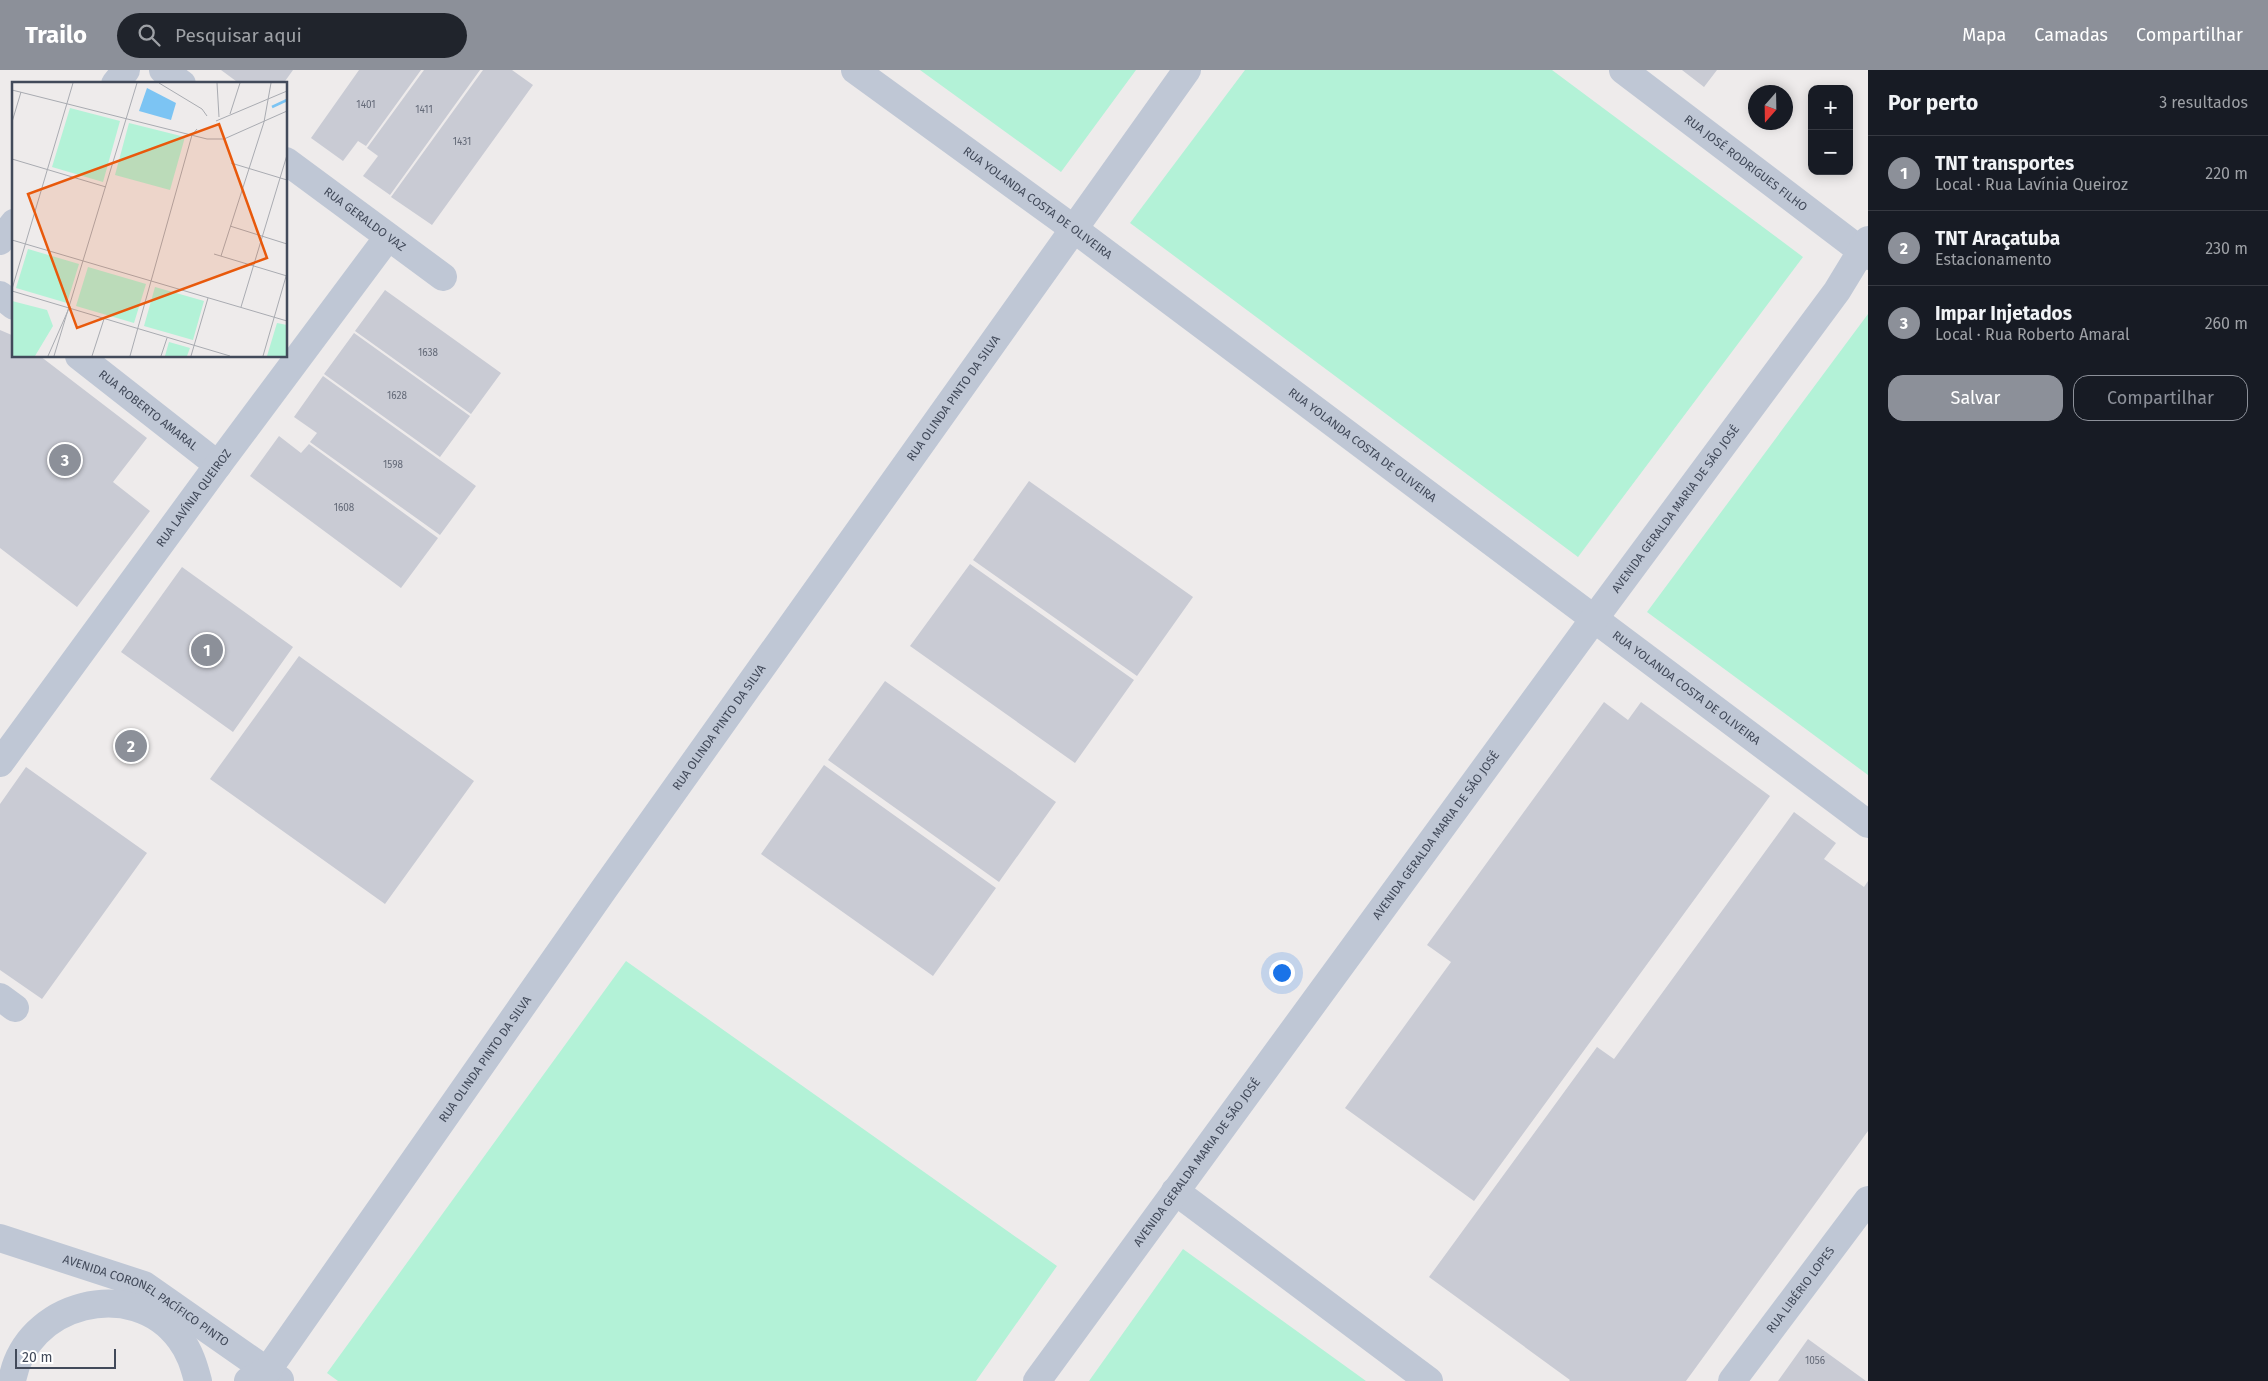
<!DOCTYPE html>
<html lang="pt">
<meta charset="utf-8">
<style>
:root{--surface:#171b24;--page:#20242c;--text:#f1f3f6;--muted:#9ea1a6;--line:#363941;--accent:#8c9099}
body{margin:0;font-family:"Fira Sans",sans-serif;background:var(--page);color:var(--text)}
.controls{position:absolute;right:15px;top:15px;display:grid;overflow:hidden;border-radius:10px;box-shadow:0 2px 12px #0003}
.controls button{width:45px;height:45px;display:grid;place-items:center;padding:0;border:0;border-bottom:1px solid var(--line);background:var(--surface);color:var(--text);font:25px sans-serif}
.compass{position:absolute;left:1748px;top:15px;width:45px;height:45px;border-radius:50%;background:var(--surface);box-shadow:0 2px 12px #0003;rotate:200deg}
.scale{position:absolute;left:15px;bottom:12px;width:101px;box-sizing:border-box;padding-left:5px;border:2px solid #424a5a;border-top:0;font-size:14px;line-height:18px;white-space:nowrap;color:#424a5a;-webkit-text-stroke:4px #fff;paint-order:stroke}
.you{position:absolute;left:1281px;top:902px;width:18px;height:18px;margin:-12px;border:4px solid #fff;border-radius:50%;background:#1a73e8;box-shadow:0 0 0 8px #1a73e833}
.badge{display:grid;place-items:center;width:32px;height:32px;border-radius:50%;background:var(--accent);color:#fff;font-size:16px;font-weight:700}
.pin{position:absolute;translate:-50% -50%;border:2px solid #fff;box-shadow:0 1px 5px #0006}
.list{margin:0;padding:0;list-style:none}
h2{display:flex;justify-content:space-between;align-items:center;height:65px;margin:0;padding:0 20px;font-size:21px}
h2 small{font-size:16px;font-weight:400;color:var(--muted)}
.list li{display:grid;grid-template-columns:32px 1fr auto;gap:15px;align-items:center;box-sizing:border-box;height:75px;padding:0 20px;border-top:1px solid var(--line)}
.list b{display:block;font-size:19px;white-space:nowrap}
.list p{margin:0;font-size:16px;white-space:nowrap;color:var(--muted)}
.list em{font-size:16px;font-style:normal;color:var(--muted)}
.actions{display:flex;gap:10px;padding:15px 20px}
.actions a{flex:1;padding:11px 0;border:1px solid var(--accent);border-radius:15px;text-align:center;font-size:18px;color:var(--accent)}
.actions .main{background:var(--accent);color:#fff}
.icon{flex:none;width:28px;height:28px;fill:none;stroke:currentColor;stroke-width:2;stroke-linecap:round;stroke-linejoin:round}
.map{position:relative;flex:none;width:1868px;height:1311px;overflow:hidden}
header{display:flex;align-items:center;gap:30px;box-sizing:border-box;height:70px;padding:0 25px;background:var(--accent);color:#fff}
header strong{font-size:24px}
nav{display:flex;gap:28px;margin-inline-start:auto;font-size:18px}
.search{width:350px;height:45px;background:var(--page);display:flex;align-items:center;gap:12px;box-sizing:border-box;padding:0 18px;border-radius:28px;color:var(--muted);font-size:19px}
main{display:flex}
aside{flex:1;background:var(--surface)}
.map>svg:first-child{display:block}
.green{fill:#b3f2d7}
.building{fill:#c9cbd4}
.lines{fill:none;stroke-linecap:round;stroke-linejoin:round}
.minor{stroke:#bfc7d5;stroke-width:28}
.labels{text-anchor:middle;stroke-width:5;stroke-linejoin:round;paint-order:stroke}
.number-label{font-size:10px;fill:#646a78}
.street-label{font-size:12px;fill:#424a5a;stroke:#fff}
.inset-river{fill:none;stroke:#7cc4f3;stroke-width:2.5}
.inset-road{fill:none;stroke:#a9abb1;stroke-width:1}
.view{fill:#e8590c;fill-opacity:0.15;stroke:#e8590c;stroke-width:2.5}
.inset-edge{fill:none;stroke:#424a5a;stroke-width:2.5}
</style>
<header>
<strong>Trailo</strong>
<div class="search"><svg class="icon" aria-label="search" viewBox="0 0 24 24"><circle cx="10" cy="10" r="6"/><path d="M15 15l6 6"/></svg>Pesquisar aqui</div>
<nav><a>Mapa</a><a>Camadas</a><a>Compartilhar</a></nav>
</header>
<main>
<div class="map">
<svg width="1868" height="1311" viewBox="0 0 1868 1311">
<rect width="100%" height="100%" fill="#eeebeb"/>
<path class="green" d="M920,0H1136L1061,102Z
M1245,0H1552L1803,187L1578,487L1130,153Z
M1868,244V705L1647,542Z
M626,891L1057,1196L976,1311H338L327,1303Z
M1183,1179L1366,1311H1089Z"/>
<path class="building" d="M221,0H293L283,14H240Z
M359,0H421L366,76L358,71L343,91L311,68Z
M424,0H480L390,125L363,106L378,86L367,78Z
M483,0H512L533,15L432,155L391,127Z
M1682,0H1717L1704,17Z
M385,220L501,303L471,344L355,261Z
M0,260L14,266V286H40L147,368L113,412L150,441L77,537L0,478Z
M354,263L470,346L440,387L324,304Z
M323,306L476,416L440,465L310,372L317,363L294,347Z
M279,366L301,383L309,374L438,468L401,518L250,406Z
M1029,411L1193,527L1137,606L973,490Z
M970,494L1134,610L1075,693L910,576Z
M182,497L293,577L233,662L121,582Z
M299,586L474,711L385,834L210,709Z
M885,611L1056,732L999,812L828,690Z
M1604,632L1628,650L1641,632L1770,726L1474,1131L1345,1038L1451,892L1427,875Z
M824,695L996,818L933,906L761,784Z
M26,697L147,783L42,929L0,900V734Z
M1794,742L1836,773L1824,789L1864,817L1868,811V1061L1686,1311H1569L1570,1310L1429,1207L1597,977L1614,989Z
M1808,1269L1866,1311H1778Z"/>
<g class="lines">
<g class="minor">
<path d="M163,0L182,14"/>
<path id="s1" d="M855,0L1074,159L1868,754"/>
<path id="s2" d="M1623,0L1868,186"/>
<path d="M115,14L126,0"/>
<path id="s3" d="M286,91L443,207"/>
<path d="M0,171L14,153"/>
<path d="M0,225L14,236"/>
<path id="s4" d="M79,286L218,395"/>
<path id="s5" d="M0,693L218,395L388,167"/>
<path d="M0,927L15,938"/>
<path d="M1175,1121L1429,1311"/>
<path id="s6" d="M0,1168L144,1215L280,1310"/>
<path d="M12,1311C25,1233 133,1205 180,1269C190,1282 194,1296 198,1311"/>
<path id="s7" d="M248,1311L267,1301L604,819L1187,0"/>
<path id="s8" d="M1037,1311L1594,549L1837,221L1868,170"/>
<path id="s9" d="M1732,1311L1868,1130"/>
</g>
</g>
<g class="labels">
<g class="number-label">
<text x="366" y="38">1401</text>
<text x="424" y="43">1411</text>
<text x="462" y="75">1431</text>
<text x="428" y="286">1638</text>
<text x="397" y="329">1628</text>
<text x="393" y="398">1598</text>
<text x="344" y="441">1608</text>
<text x="1815" y="1294">1056</text>
</g>
<g class="street-label">
<text dy="4" stroke="none"><textPath href="#s2" startOffset="154">RUA JOSÉ RODRIGUES FILHO</textPath></text>
<text dy="4" stroke="none"><textPath href="#s1" startOffset="226">RUA YOLANDA COSTA DE OLIVEIRA</textPath></text>
<text dy="4" stroke="none"><textPath href="#s3" startOffset="98">RUA GERALDO VAZ</textPath></text>
<text dy="4" stroke="none"><textPath href="#s7" startOffset="1212">RUA OLINDA PINTO DA SILVA</textPath></text>
<text dy="4" stroke="none"><textPath href="#s4" startOffset="88">RUA ROBERTO AMARAL</textPath></text>
<text dy="4" stroke="none"><textPath href="#s1" startOffset="631">RUA YOLANDA COSTA DE OLIVEIRA</textPath></text>
<text dy="4" stroke="none"><textPath href="#s5" startOffset="328">RUA LAVÍNIA QUEIROZ</textPath></text>
<text dy="4" stroke="none"><textPath href="#s8" startOffset="1081">AVENIDA GERALDA MARIA DE SÃO JOSÉ</textPath></text>
<text dy="4" stroke="none"><textPath href="#s1" startOffset="1036">RUA YOLANDA COSTA DE OLIVEIRA</textPath></text>
<text dy="4" stroke="none"><textPath href="#s7" startOffset="808">RUA OLINDA PINTO DA SILVA</textPath></text>
<text dy="4" stroke="none"><textPath href="#s8" startOffset="676">AVENIDA GERALDA MARIA DE SÃO JOSÉ</textPath></text>
<text dy="4" stroke="none"><textPath href="#s7" startOffset="402">RUA OLINDA PINTO DA SILVA</textPath></text>
<text dy="4" stroke="none"><textPath href="#s8" startOffset="271">AVENIDA GERALDA MARIA DE SÃO JOSÉ</textPath></text>
<text dy="4" stroke="none"><textPath href="#s9" startOffset="114">RUA LIBÉRIO LOPES</textPath></text>
<text dy="4" stroke="none"><textPath href="#s6" startOffset="160">AVENIDA CORONEL PACÍFICO PINTO</textPath></text>
</g>
</g>
<g transform="translate(12 12)">
<rect width="275" height="275" fill="#eeebeb"/>
<path d="M58,26L108,39L91,100L40,85ZM117,41L173,55L158,108L103,93ZM16,167L67,182L55,221L4,206ZM76,185L134,202L122,241L64,224ZM143,205L192,219L181,258L132,244ZM0,219L35,228L41,244L23,274H0ZM265,241L275,243V274H255ZM157,260L178,266L175,274H153Z" fill="#b3f2d7"/>
<path d="M135,6L164,21L159,38L127,29Z" fill="#7cc4f3"/>
<path class="inset-river" d="M260,25L275,18"/>
<path class="inset-road" d="M147,1L190,27L195,34M205,1L207,35M0,8L195,57H212L275,29M218,32L228,1M204,39L275,9M0,40L9,10M0,77L94,105M219,81L275,98M218,144L275,162M0,158L275,239M202,172L275,194M209,174L252,40L259,1M0,207L61,1M0,209L218,274M229,225L275,73M36,274L58,224M42,274L125,1M80,274L92,237M118,274L180,53L185,47M149,274L155,256M179,274L196,216M251,274L275,191"/>
<path class="view" d="M207,42L255,176L65,246L16,112Z"/>
<rect width="275" height="275" class="inset-edge"/>
</g>
</svg>
<div class="controls">
<button>+</button>
<button>−</button>
</div>
<svg class="compass" viewBox="-18 -18 36 36"><path d="M0-13l5 13h-10z" fill="#e53935"/><path d="M0 13l5-13h-10z" fill="#9ea1a6"/></svg>
<div class="scale">20 m</div>
<div class="you"></div>
<div class="pin badge" style="left:207px;top:580px">1</div>
<div class="pin badge" style="left:131px;top:676px">2</div>
<div class="pin badge" style="left:65px;top:390px">3</div>
</div>
<aside>
<h2>Por perto<small>3 resultados</small></h2>
<ul class="list">
<li><span class="badge">1</span><div><b>TNT transportes</b><p>Local · Rua Lavínia Queiroz</p></div><em>220 m</em></li>
<li><span class="badge">2</span><div><b>TNT Araçatuba</b><p>Estacionamento</p></div><em>230 m</em></li>
<li><span class="badge">3</span><div><b>Impar Injetados</b><p>Local · Rua Roberto Amaral</p></div><em>260 m</em></li>
</ul>
<div class="actions"><a class="main">Salvar</a><a>Compartilhar</a></div>
</aside>
</main>
